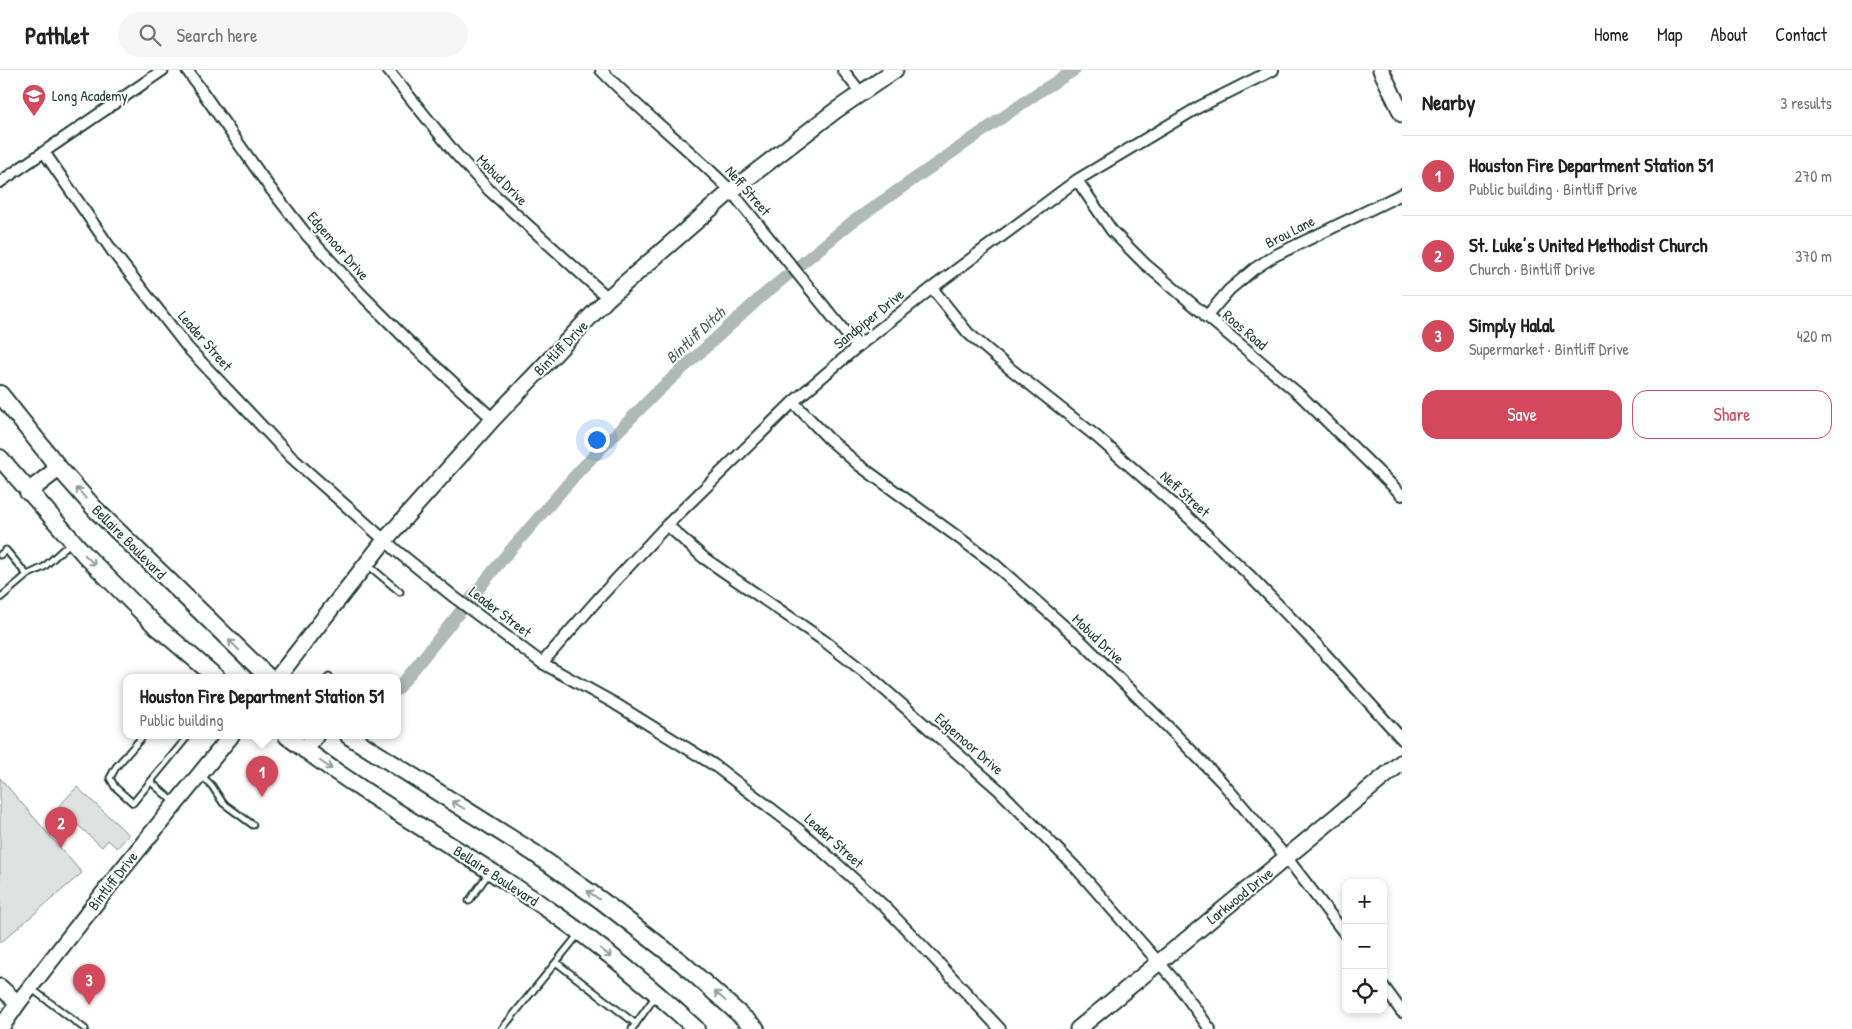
<!DOCTYPE html>
<meta charset="utf-8">
<style>
:root{--surface:#fff;--page:#f6f6f6;--text:#202124;--muted:#757577;--line:#e0e0e0;--accent:#d1495b}
body{margin:0;font-family:"Patrick Hand",sans-serif;background:var(--page);color:var(--text)}
.controls{position:absolute;right:15px;bottom:15px;display:grid;overflow:hidden;border-radius:10px;box-shadow:0 2px 8px #0003}
.controls button{width:45px;height:45px;display:grid;place-items:center;padding:0;border:0;border-bottom:1px solid var(--line);background:var(--surface);color:var(--text);font:25px sans-serif}
.you{position:absolute;left:596px;top:369px;width:18px;height:18px;margin:-12px;border:4px solid #fff;border-radius:50%;background:#1a73e8;box-shadow:0 0 0 8px #1a73e833}
.badge{display:grid;place-items:center;width:32px;height:32px;border-radius:50%;background:var(--accent);color:#fff;font-size:16px;font-weight:700}
.pin{position:absolute;translate:-50% -41px;filter:drop-shadow(0 1px 2px #0008)}
.pin::after{content:'';position:absolute;top:26px;width:18px;height:15px;background:inherit;clip-path:polygon(0 0,100% 0,50% 100%)}
.popup{position:absolute;left:123px;top:604px;width:278px;height:65px;box-sizing:border-box;display:grid;place-content:center;border-radius:10px;background:var(--surface);filter:drop-shadow(0 1px 4px #0005);font-size:16px;white-space:nowrap;color:var(--muted)}
.popup b{font-size:19px;color:var(--text)}
.popup::after{content:'';position:absolute;left:50%;top:100%;margin-left:-10px;border:10px solid transparent;border-top-color:var(--surface)}
.list{margin:0;padding:0;list-style:none}
h2{display:flex;justify-content:space-between;align-items:center;height:65px;margin:0;padding:0 20px;font-size:21px}
h2 small{font-size:16px;font-weight:400;color:var(--muted)}
.list li{display:grid;grid-template-columns:32px 1fr auto;gap:15px;align-items:center;box-sizing:border-box;height:80px;padding:0 20px;border-top:1px solid var(--line)}
.list b{display:block;font-size:19px;white-space:nowrap}
.list p{margin:0;font-size:16px;white-space:nowrap;color:var(--muted)}
.list em{font-size:16px;font-style:normal;color:var(--muted)}
.actions{display:flex;gap:10px;padding:15px 20px}
.actions a{flex:1;padding:11px 0;border:1px solid var(--accent);border-radius:15px;text-align:center;font-size:18px;color:var(--accent)}
.actions .main{background:var(--accent);color:#fff}
.icon{flex:none;width:28px;height:28px;fill:none;stroke:currentColor;stroke-width:2;stroke-linecap:round;stroke-linejoin:round}
.map{position:relative;flex:none;width:1402px;height:959px;overflow:hidden}
header{display:flex;align-items:center;gap:30px;box-sizing:border-box;height:70px;padding:0 25px;background:var(--surface);border-bottom:1px solid var(--line)}
header strong{font-size:24px}
nav{display:flex;gap:28px;margin-inline-start:auto;font-size:18px}
.search{width:350px;height:45px;background:var(--page);display:flex;align-items:center;gap:12px;box-sizing:border-box;padding:0 18px;border-radius:28px;color:var(--muted);font-size:19px}
main{display:flex}
aside{flex:1;background:var(--surface)}
.map>svg:first-child{display:block}
.green{fill:#dee3e2;stroke:#7e908b}
.lines{fill:none;stroke-linecap:round;stroke-linejoin:round}
.canal{stroke:#afbab7;stroke-width:12}
.lane-casing{stroke:#1f3d34;stroke-width:9}
.street-casing{stroke:#1f3d34;stroke-width:14}
.secondary-casing{stroke:#1f3d34;stroke-width:19}
.primary-casing{stroke:#1f3d34;stroke-width:20}
.lane{stroke:#fff;stroke-width:5}
.street{stroke:#fff;stroke-width:10}
.secondary{stroke:#fff;stroke-width:15}
.primary{stroke:#fff;stroke-width:16}
.oneway{stroke:#8f9e9a}
.labels{text-anchor:middle;stroke-width:4;stroke-linejoin:round;paint-order:stroke}
.poi-label{font-size:15px;fill:#1f3d34;stroke:#fff;text-anchor:start}
.street-label{font-size:15px;fill:#1f3d34;stroke:#fff}
.water-label{font-size:16px;font-style:italic;fill:#4a625b;stroke:#fff}
</style>
<header>
<strong>Pathlet</strong>
<div class="search"><svg class="icon" aria-label="search" viewBox="0 0 24 24"><circle cx="10" cy="10" r="6"/><path d="M15 15l6 6"/></svg>Search here</div>
<nav><a>Home</a><a>Map</a><a>About</a><a>Contact</a></nav>
</header>
<main>
<div class="map">
<svg width="1402" height="959" viewBox="0 0 1402 959">
<rect width="100%" height="100%" fill="#fff"/>
<filter id="ink" filterUnits="userSpaceOnUse"><feTurbulence type="fractalNoise" baseFrequency=".02" numOctaves="2"/><feDisplacementMap in="SourceGraphic" scale="10" xChannelSelector="R" yChannelSelector="G"/><feConvolveMatrix kernelMatrix="1 2 1 2 8 2 1 2 1" color-interpolation-filters="sRGB"/></filter>
<g filter="url(#ink)">
<path class="green" d="M0,708L82,803L0,873Z
M77,717L129,765L117,778L108,770L102,777L58,737Z"/>
<g class="lines">
<path class="canal" d="M397,620L501,491L578,402L657,322L761,227L851,153L1039,22L1075,0"/>
<defs>
<path id="lane" d="M0,485L6,480L27,505
M368,495L400,522
M0,528L27,505L44,497L70,473
M328,608L329,606
M143,666L116,697L110,708L115,717L133,733L188,666
M202,706L212,716L223,733L253,755
M151,712L175,733
M469,831L489,803
M557,893L636,954
M32,919L85,959
M502,959L578,865
M632,959L655,927"/>
<path id="street" d="M187,0L267,114L306,164L360,223L410,273L493,349
M388,0L454,82L489,120L608,228
M601,0C642,43 689,78 731,121L857,277
M843,0L861,23
M44,82L113,182L188,278L291,387L398,482L454,527L542,593L614,633L714,695L799,760L884,836L932,886L1000,959
M1077,110L1112,161L1145,194L1300,325L1402,425
M0,112L163,0
M932,218L968,263L1008,297L1097,367L1188,447L1249,505L1316,574L1402,669
M1206,247L1229,220L1254,199L1274,186L1402,124
M793,332L828,368L859,395L992,492L1083,573L1168,657L1221,711L1286,787L1346,865
M667,455L704,488L823,570L867,604L999,720L1076,798L1175,911L1210,959
M542,593L599,528L667,455L793,332L857,277L932,218L1077,110L1199,37L1273,0
M1383,916L1402,942"/>
<path id="secondary" d="M1381,0L1402,44
M277,608L385,470L493,349L608,228L731,121L835,41L895,0
M0,917L18,933
M0,959L18,933L116,807L231,666
M1078,959L1402,692"/>
<path id="primary" d="M0,324L59,398L96,440L269,608
M0,388L85,485L154,554L217,608
M28,422L59,398
M287,666C370,730 463,780 549,840C601,876 650,916 696,959
M349,666L534,783L602,831L682,893L756,959
M305,680L315,666"/>
</defs>
<use href="#lane" class="lane-casing"/>
<use href="#street" class="street-casing"/>
<use href="#secondary" class="secondary-casing"/>
<use href="#primary" class="primary-casing"/>
<use href="#lane" class="lane"/>
<use href="#street" class="street"/>
<use href="#secondary" class="secondary"/>
<use href="#primary" class="primary"/>
</g>
<defs><path id="oneway-shaft" d="M-6 0H5M1.5-3L5.5 0L1.5 3" fill="none" stroke-width="1.6" stroke-linecap="round" stroke-linejoin="round" transform="scale(1.25)"/></defs>
<g class="oneway">
<use href="#oneway-shaft" transform="translate(81 423) rotate(-132)"/>
<use href="#oneway-shaft" transform="translate(90 490) rotate(45)"/>
<use href="#oneway-shaft" transform="translate(234 575) rotate(-136)"/>
<use href="#oneway-shaft" transform="translate(326 695) rotate(35)"/>
<use href="#oneway-shaft" transform="translate(458 735) rotate(-148)"/>
<use href="#oneway-shaft" transform="translate(593 825) rotate(-145)"/>
<use href="#oneway-shaft" transform="translate(606 883) rotate(38)"/>
<use href="#oneway-shaft" transform="translate(720 926) rotate(-139)"/>
</g>
</g>
<defs>
<symbol id="school-pin" viewBox="-11 -11 22 30"><path d="M0 17L-7.5 6A9.5 9.5 0 1 1 7.5 6Z" fill="#d1495b" stroke="#fff"/><path d="M0-5L7-2L0 1L-7-2ZM-4 1L0 2.5L4 1V4Q0 6-4 4Z" fill="#fff"/></symbol>
</defs>
<g fill-rule="evenodd">
<use href="#school-pin" x="20" y="12" width="28" height="38"/>
</g>
<g class="labels">
<g class="poi-label">
<text x="52" y="31">Long Academy</text>
</g>
<g class="street-label">
<text transform="translate(502 110) rotate(45)" y="5">Mobud Drive</text>
<text transform="translate(748 121) rotate(49)" y="5">Neff Street</text>
<text transform="translate(1290 162) rotate(-27)" y="5">Brou Lane</text>
<text transform="translate(338 176) rotate(49)" y="5">Edgemoor Drive</text>
<text transform="translate(869 249) rotate(-39)" y="5">Sandpiper Drive</text>
<text transform="translate(1245 260) rotate(40)" y="5">Roos Road</text>
<text transform="translate(205 271) rotate(49)" y="5">Leader Street</text>
<text transform="translate(561 278) rotate(-46)" y="5">Bintliff Drive</text>
<text transform="translate(1185 424) rotate(42)" y="5">Neff Street</text>
<text transform="translate(129 472) rotate(45)" y="5">Bellaire Boulevard</text>
<text transform="translate(500 542) rotate(37)" y="5">Leader Street</text>
<text transform="translate(1098 569) rotate(43)" y="5">Mobud Drive</text>
<text transform="translate(969 674) rotate(41)" y="5">Edgemoor Drive</text>
<text transform="translate(834 771) rotate(42)" y="5">Leader Street</text>
<text transform="translate(496 806) rotate(33)" y="5">Bellaire Boulevard</text>
<text transform="translate(113 811) rotate(-52)" y="5">Bintliff Drive</text>
<text transform="translate(1240 826) rotate(-39)" y="5">Larkwood Drive</text>
</g>
<g class="water-label">
<text transform="translate(695 265) rotate(-43)" y="6">Bintliff Ditch</text>
</g>
</g>
</svg>
<div class="controls">
<button>+</button>
<button>−</button>
<button><svg class="icon" aria-label="locate" viewBox="0 0 24 24"><circle cx="12" cy="12" r="6"/><path d="M12 2v4M12 18v4M2 12h4M18 12h4"/></svg></button>
</div>
<div class="you"></div>
<div class="pin badge" style="left:262px;top:727px">1</div>
<div class="popup"><b>Houston Fire Department Station 51</b>Public building</div>
<div class="pin badge" style="left:61px;top:778px">2</div>
<div class="pin badge" style="left:89px;top:935px">3</div>
</div>
<aside>
<h2>Nearby<small>3 results</small></h2>
<ul class="list">
<li><span class="badge">1</span><div><b>Houston Fire Department Station 51</b><p>Public building · Bintliff Drive</p></div><em>270 m</em></li>
<li><span class="badge">2</span><div><b>St. Luke’s United Methodist Church</b><p>Church · Bintliff Drive</p></div><em>370 m</em></li>
<li><span class="badge">3</span><div><b>Simply Halal</b><p>Supermarket · Bintliff Drive</p></div><em>420 m</em></li>
</ul>
<div class="actions"><a class="main">Save</a><a>Share</a></div>
</aside>
</main>
